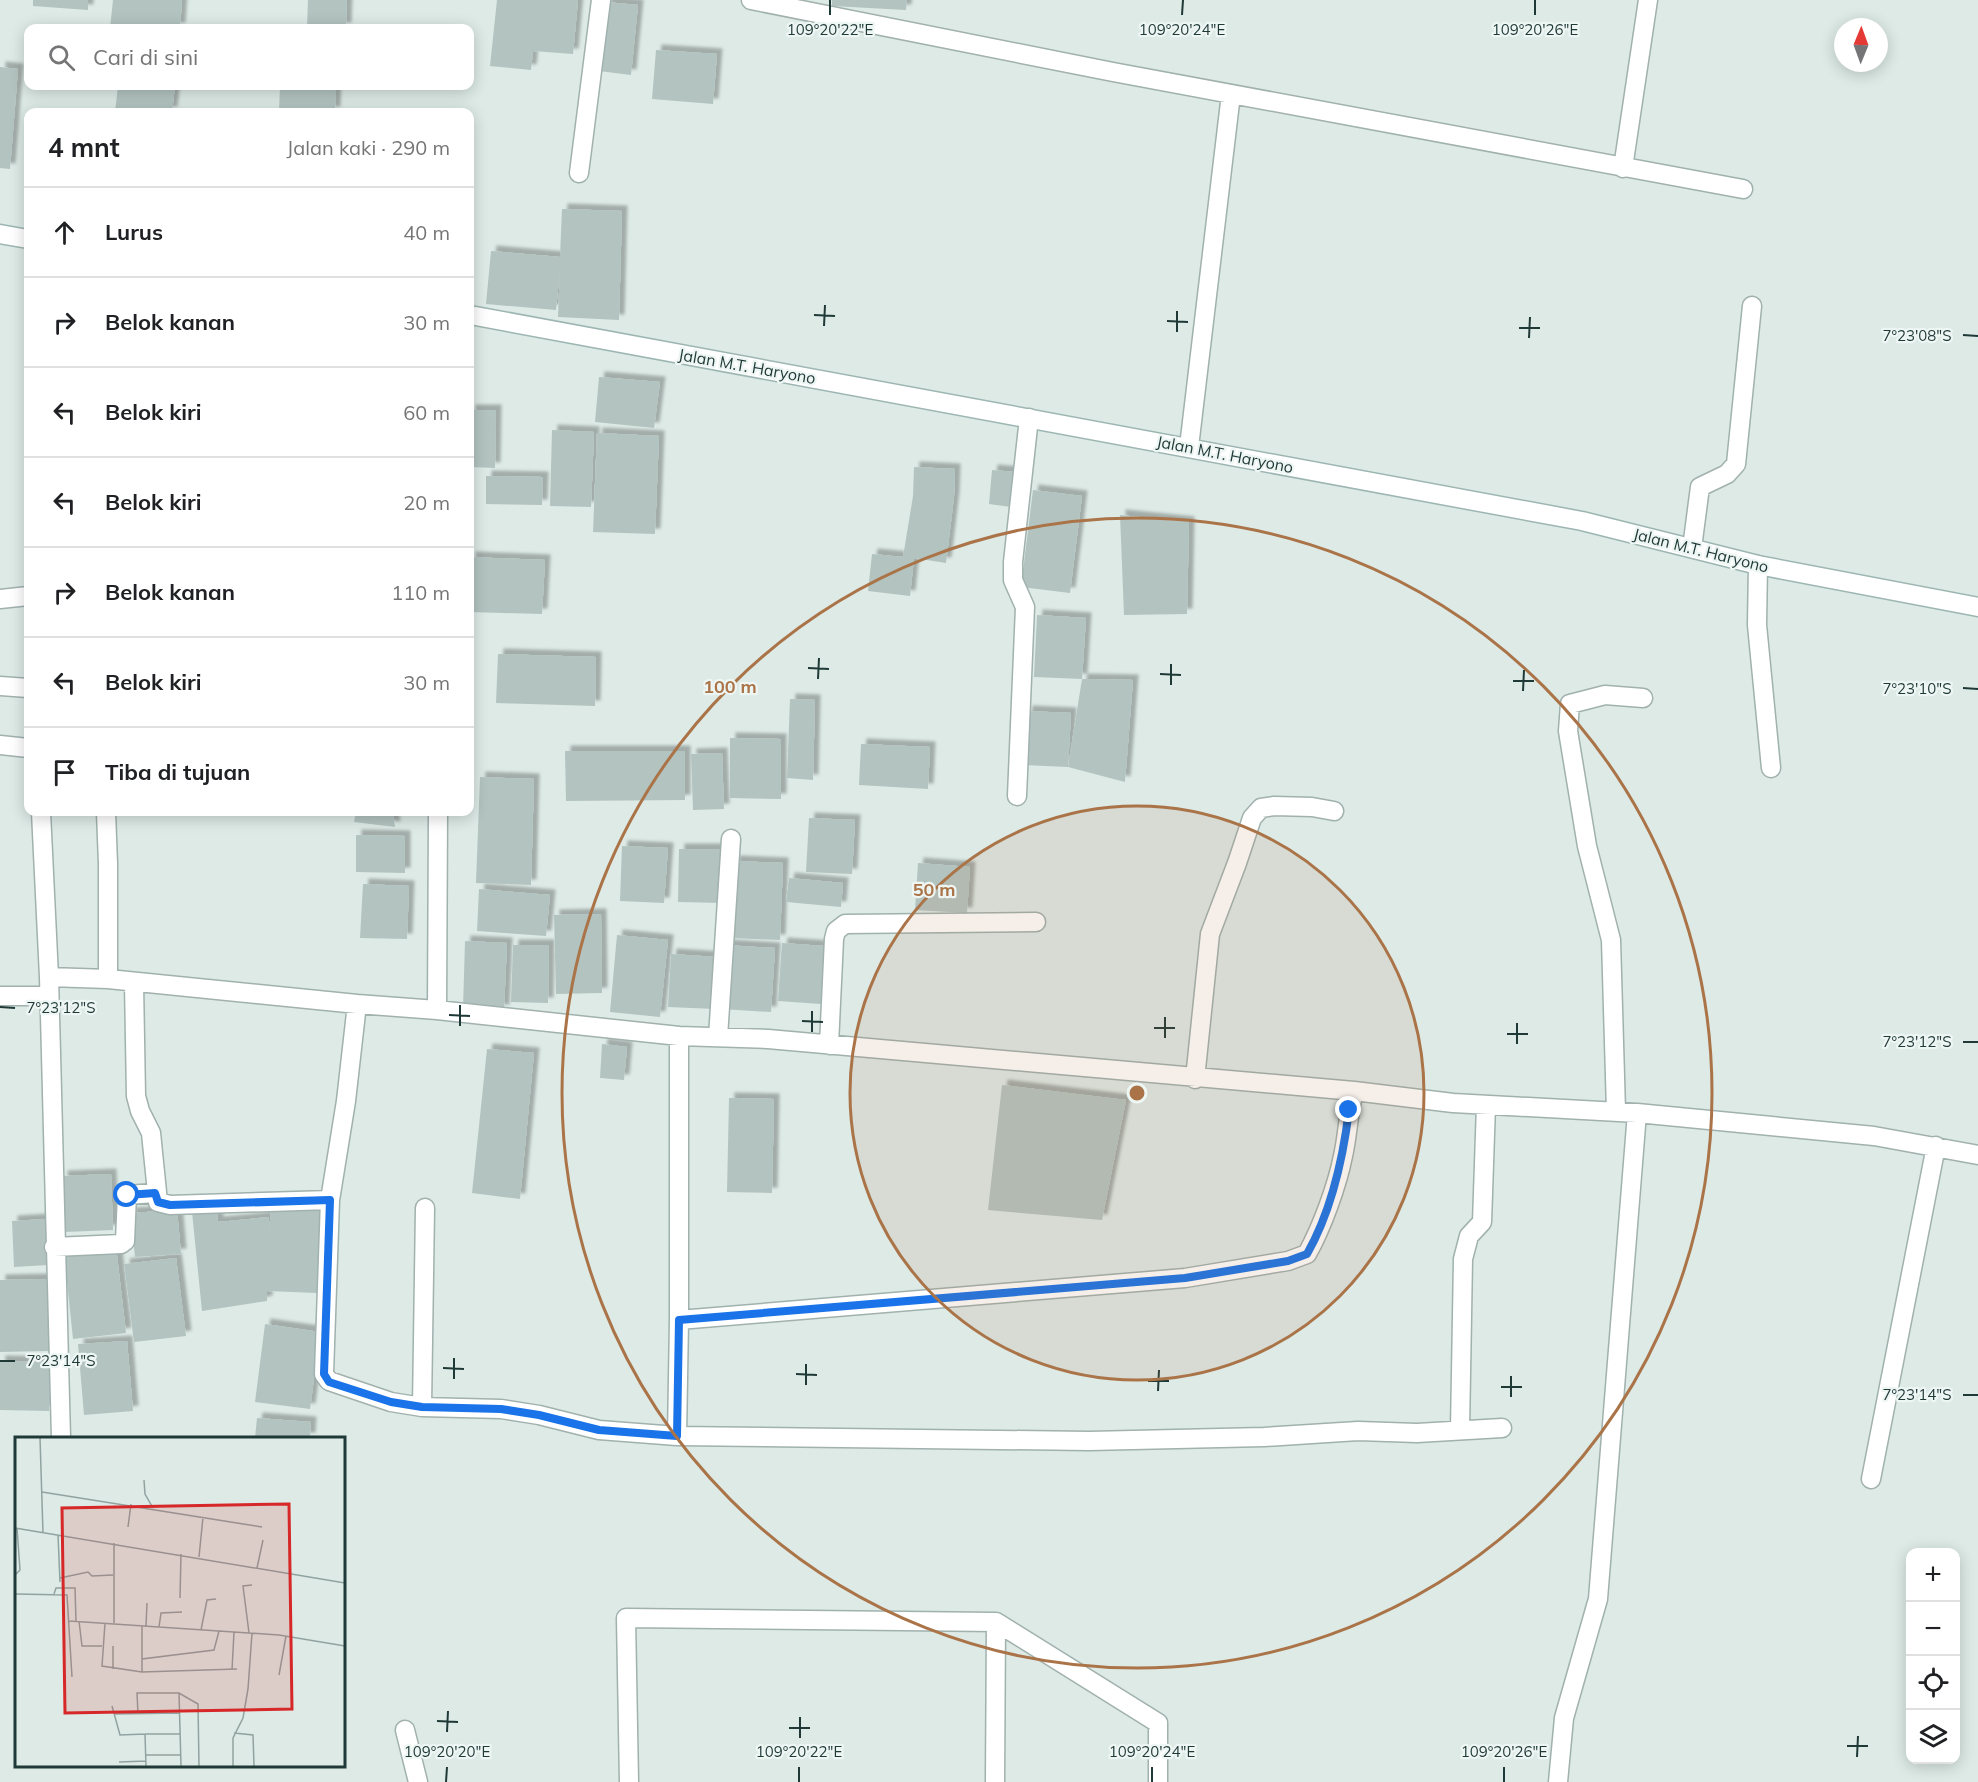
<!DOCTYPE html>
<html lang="id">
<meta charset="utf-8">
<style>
:root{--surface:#fff;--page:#f6f6f6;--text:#202124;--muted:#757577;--line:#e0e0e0}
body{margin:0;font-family:Mulish,sans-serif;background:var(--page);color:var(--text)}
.controls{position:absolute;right:18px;bottom:18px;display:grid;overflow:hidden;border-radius:12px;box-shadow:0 3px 15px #0003}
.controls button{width:54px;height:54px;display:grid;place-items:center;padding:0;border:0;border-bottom:2px solid var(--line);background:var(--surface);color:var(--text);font:30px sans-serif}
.compass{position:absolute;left:1834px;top:18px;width:54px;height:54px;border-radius:50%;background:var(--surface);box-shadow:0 3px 15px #0003;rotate:1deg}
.stop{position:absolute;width:18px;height:18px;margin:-14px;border:4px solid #1a73e8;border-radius:50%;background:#fff}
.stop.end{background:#1a73e8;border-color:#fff;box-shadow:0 2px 6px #0008}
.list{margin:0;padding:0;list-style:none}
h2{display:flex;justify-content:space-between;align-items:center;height:78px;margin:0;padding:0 24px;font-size:26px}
h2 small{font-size:20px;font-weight:400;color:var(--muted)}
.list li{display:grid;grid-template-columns:39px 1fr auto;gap:18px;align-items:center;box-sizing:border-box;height:90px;padding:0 24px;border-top:2px solid var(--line)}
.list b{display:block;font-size:22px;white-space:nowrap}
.list em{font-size:20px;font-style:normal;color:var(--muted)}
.icon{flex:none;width:33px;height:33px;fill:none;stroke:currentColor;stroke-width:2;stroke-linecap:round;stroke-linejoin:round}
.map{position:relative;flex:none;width:1978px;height:1782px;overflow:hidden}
.search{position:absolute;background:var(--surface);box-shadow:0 3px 15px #0003;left:24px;top:24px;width:450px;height:66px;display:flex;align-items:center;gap:15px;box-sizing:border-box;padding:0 21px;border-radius:12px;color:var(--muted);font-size:22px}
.panel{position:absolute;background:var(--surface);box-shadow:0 3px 15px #0003;left:24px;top:108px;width:450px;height:708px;border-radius:12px}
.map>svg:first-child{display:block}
.building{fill:#b3c4c0;filter:url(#shadow)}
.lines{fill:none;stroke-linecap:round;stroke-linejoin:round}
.service-casing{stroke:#a0b1ae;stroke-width:21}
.minor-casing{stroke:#a0b1ae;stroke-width:21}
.secondary-casing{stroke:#9db6b1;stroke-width:21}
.service{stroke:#fff;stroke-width:18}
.minor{stroke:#fff;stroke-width:18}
.secondary{stroke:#fff;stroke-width:18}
.route{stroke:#1a73e8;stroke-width:8}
.ticks{fill:none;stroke:#1f3937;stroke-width:2}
.ring{fill:none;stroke:#aa7448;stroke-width:3}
.labels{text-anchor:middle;stroke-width:4.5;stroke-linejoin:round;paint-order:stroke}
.street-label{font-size:16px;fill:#1f3937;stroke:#eef6f4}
.inset-road{fill:none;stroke:#91a3a0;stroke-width:1.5}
.view{fill:#d62828;fill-opacity:0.15;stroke:#d62828;stroke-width:3}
.inset-edge{fill:none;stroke:#1f3937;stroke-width:3}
.ticks-label{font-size:15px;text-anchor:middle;fill:#1f3937;stroke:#eef6f4;stroke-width:4.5;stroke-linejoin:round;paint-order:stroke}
.centre{fill:#aa7448;stroke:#eef6f4;stroke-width:3}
.ring-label{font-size:18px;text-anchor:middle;font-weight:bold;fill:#aa7448;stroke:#eef6f4;stroke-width:4.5;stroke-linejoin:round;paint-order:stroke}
</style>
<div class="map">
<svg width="1978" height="1782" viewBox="0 0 1978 1782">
<defs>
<filter id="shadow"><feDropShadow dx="5.5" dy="-5.5" stdDeviation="1.5" flood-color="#0004"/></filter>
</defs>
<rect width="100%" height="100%" fill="#ddeae6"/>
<path class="building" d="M33,0H88V10L33,6Z
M113,0H182L180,28H110Z
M308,0H347L346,28H307Z
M497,0H578L573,54L533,51L531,70L490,66Z
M832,0H907L906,10L832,6Z
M606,2L638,5L631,75L599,71Z
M656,50L717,54L713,104L652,99Z
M0,67L18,69L10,169L0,168Z
M118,86H175L172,112H115Z
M280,86H336L335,112H279Z
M562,209L622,211L619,320L558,317L560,268L556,310L486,304L491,251L560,257Z
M599,377L660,382L654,428L595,422Z
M470,410H496L495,468L470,467Z
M552,430L594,432L591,507L550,506Z
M597,433L659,436L655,534L593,532Z
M914,467L955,469L954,497L946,563L914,558L910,596L868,591L872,554L903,557L913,496Z
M992,470L1015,472L1011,507L989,504Z
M486,476L543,477L542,505L486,504Z
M1033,490L1082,496L1070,593L1021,587Z
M1120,515L1189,522L1187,614L1124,615Z
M470,557L545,560L542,614L470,612Z
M1037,615L1086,618L1082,679L1034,677Z
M498,654L596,657L595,706L496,703Z
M1082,679L1133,680L1125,782L1068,767L1023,765L1027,711L1071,713L1068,767Z
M790,699L815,700L813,780L787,778Z
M730,738L781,739V799L730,798Z
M861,744L930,747L928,789L859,785Z
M565,751H685V800L566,801Z
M722,753L724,809L693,810L691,754Z
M480,777L534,779L531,885L476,883Z
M356,812H393L395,827L354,822Z
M809,818L855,820L852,874L806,872Z
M356,835L405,836V873L356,872Z
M622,846L668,848L664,903L620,901Z
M679,849H722V903L678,902Z
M734,861L783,863L780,940L730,938Z
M918,863L970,867L967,913L915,910Z
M789,878L843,883L841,907L786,902Z
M363,884L409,886L407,939L360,938Z
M479,889L550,895L546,936L477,931Z
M601,914L602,993L556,994L554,915Z
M617,935L668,940L660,1017L610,1012Z
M465,941L507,943L504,1010L463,1009Z
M782,943L824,946L821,1004L778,1001Z
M513,945H549L548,1003L511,1002Z
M725,945L775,948L771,1012L721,1009Z
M671,954L717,957L715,1009L668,1007Z
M602,1044L627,1047L624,1080L600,1078Z
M487,1049L534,1053L520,1199L472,1193Z
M1002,1085L1126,1100L1102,1220L988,1210Z
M729,1098L774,1099L772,1193L727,1192Z
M111,1174L113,1230L65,1232L62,1176Z
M271,1205L323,1208L317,1293L267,1291V1301L202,1311L192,1212L217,1209L218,1222L269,1217V1236Z
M177,1210L181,1254L135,1257L130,1213Z
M46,1219L48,1265L14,1267L12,1221Z
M116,1247L126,1333L73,1339L64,1253Z
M176,1258L186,1336L134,1342L124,1264Z
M48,1279L49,1351L0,1352V1280Z
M265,1324L320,1332L310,1409L255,1402Z
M127,1341L133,1411L84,1415L78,1344Z
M0,1361L50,1362L49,1411L0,1410Z
M257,1418L311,1422L310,1438H255Z"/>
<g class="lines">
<defs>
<path id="service" d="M1623,168L1648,0
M1758,565L1757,625L1771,768
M0,996H49"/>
<path id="minor" d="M751,0L1113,72L1743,189
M579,173L601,0
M1189,447L1231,94
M1692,548L1700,487L1727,474L1736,464L1752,306
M0,599L28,596
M0,686L28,688
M0,745L28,748
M1017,796L1025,607L1013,580V562L1029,418
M41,812L49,977L61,1438
M106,812L108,864V979
M49,977L108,979L357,1004L437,1010L679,1036L768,1039L1354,1091L1453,1103L1637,1113L1874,1136L1978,1155
M134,983L136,1096L140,1111L151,1133L158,1202L170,1205L330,1200
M357,1004L346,1101L330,1200L324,1374L329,1381L391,1402L422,1407L501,1409L539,1415L599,1430L677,1436L1089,1441L1264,1437L1358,1431L1417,1433L1502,1428
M437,1010L438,812
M679,1036V1320
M718,1037L731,839
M829,1045L834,939L836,931L845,924L1036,922
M1195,1079L1210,934L1237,863L1252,818L1261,808L1274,806L1312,807L1334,811
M1616,1111L1611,940L1587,846L1568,731L1570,704L1605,695L1643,698
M54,1247L121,1244L125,1241L127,1195L155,1193
M422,1407L425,1208
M1460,1430L1463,1259L1469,1236L1482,1222L1486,1105
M677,1436L679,1320L1185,1278L1288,1261L1307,1254C1322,1227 1337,1186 1343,1156C1348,1134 1348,1113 1354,1091
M1871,1479L1936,1146
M405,1730L418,1782
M629,1782L626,1618L996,1622L1158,1723V1782
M995,1782L996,1622
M1558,1782L1564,1718L1598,1599L1637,1113"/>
<path id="secondary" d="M0,234L28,239
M470,315L1582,521L1758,565L1978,607"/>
</defs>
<use href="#service" class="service-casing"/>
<use href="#minor" class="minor-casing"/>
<use href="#secondary" class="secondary-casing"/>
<use href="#service" class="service"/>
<use href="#minor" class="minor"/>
<use href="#secondary" class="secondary"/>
</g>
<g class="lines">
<path class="route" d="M127,1195L155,1193L158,1202L170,1205L330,1200L324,1374L329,1382L391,1402L422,1407L501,1409L539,1415L599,1430L677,1436L679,1320L1185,1278L1288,1261L1307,1254C1332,1210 1343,1159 1349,1110"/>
</g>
<path class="ticks" d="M830,15V0M1182,15L1183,0M1535,15V0M814,315L835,316M1167,321L1188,322M824,326L825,305M1519,328H1540M1177,332V311M1963,335L1978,336M1529,338L1530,317M808,668L829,669M1160,674L1181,675M818,679L819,658M1513,681H1534M1171,685V664M1963,688L1978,689M1523,691L1524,670M0,1007L15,1008M449,1015L470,1016M802,1021L823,1022M460,1026V1005M1154,1028H1175M812,1032V1011M1507,1034H1528M1165,1038V1017M1963,1042H1978M1517,1044V1023M0,1361H15M443,1368L464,1369M796,1374L817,1375M454,1379V1358M1148,1381H1169M806,1385V1364M1501,1387H1522M1158,1391L1159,1370M1963,1395H1978M1511,1397V1376M437,1721L458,1722M789,1728H810M447,1732L448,1711M800,1738V1717M1847,1746H1868M1857,1757L1858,1736M446,1782L447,1767M799,1782V1767M1152,1782V1767M1504,1782V1767"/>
<circle cx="1137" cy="1093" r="287" fill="#aa7448" fill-opacity=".12"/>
<g class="ring">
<circle cx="1137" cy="1093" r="287"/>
<circle cx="1137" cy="1093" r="575"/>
</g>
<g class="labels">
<g class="street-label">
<text transform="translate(747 366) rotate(10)" y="6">Jalan M.T. Haryono</text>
<text transform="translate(1225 454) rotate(11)" y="6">Jalan M.T. Haryono</text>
<text transform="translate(1701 550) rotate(14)" y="6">Jalan M.T. Haryono</text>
</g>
</g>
<g transform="translate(15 1437)">
<rect width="330" height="330" fill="#ddeae6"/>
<path class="inset-road" d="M25,1L28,96M129,43L130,57L138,71M27,55L247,90M113,90L116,67M0,91L330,146M43,98L45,145M184,120L188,80M242,131L248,103M0,138L5,133L2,91M45,141L73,135L77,139L98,138M0,157L52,158L57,240M39,157L41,151H60L61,184M165,161L166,117M54,184L264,198L330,209M64,184L67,209H87M90,186L87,229L127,235L222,232M99,186V106M127,189V222M131,189L132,166M144,190L146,176L167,175M186,193L192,163L201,162M234,196L228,149L237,148M98,209V232M217,233L219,195M127,235V222L199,213L204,194M264,238L271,199M164,256L166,329M97,269L105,298L130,297L131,329M99,277L164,276M123,277L122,256H164L183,267L184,329M219,296L238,298L239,329M130,297H165M131,318H165M104,325L131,324M218,329V301L228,281L233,252L237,196"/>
<path class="view" d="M274,67L277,272L50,276L47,71Z"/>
<rect width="330" height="330" class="inset-edge"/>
</g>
<g class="ticks-label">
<text x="830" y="35">109°20'22"E</text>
<text x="1182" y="35">109°20'24"E</text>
<text x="1535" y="35">109°20'26"E</text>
<text x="1917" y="341">7°23'08"S</text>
<text x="1917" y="694">7°23'10"S</text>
<text x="61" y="1013">7°23'12"S</text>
<text x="1917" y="1047">7°23'12"S</text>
<text x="61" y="1366">7°23'14"S</text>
<text x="1917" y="1400">7°23'14"S</text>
<text x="447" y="1757">109°20'20"E</text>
<text x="799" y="1757">109°20'22"E</text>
<text x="1152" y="1757">109°20'24"E</text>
<text x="1504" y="1757">109°20'26"E</text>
</g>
<circle cx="1137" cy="1093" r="9" class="centre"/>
<g class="ring-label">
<text x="730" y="693">100 m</text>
<text x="934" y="896">50 m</text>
</g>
</svg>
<div class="controls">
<button>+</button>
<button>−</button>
<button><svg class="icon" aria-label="locate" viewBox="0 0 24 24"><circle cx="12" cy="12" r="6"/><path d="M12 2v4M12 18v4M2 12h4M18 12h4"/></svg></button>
<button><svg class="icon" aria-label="layers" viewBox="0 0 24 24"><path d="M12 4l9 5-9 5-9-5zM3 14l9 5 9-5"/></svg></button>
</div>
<svg class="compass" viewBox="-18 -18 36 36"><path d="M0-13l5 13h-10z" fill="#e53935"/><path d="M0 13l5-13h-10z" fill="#757577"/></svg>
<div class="stop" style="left:127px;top:1195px"></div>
<div class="stop end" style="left:1349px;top:1110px"></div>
<div class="search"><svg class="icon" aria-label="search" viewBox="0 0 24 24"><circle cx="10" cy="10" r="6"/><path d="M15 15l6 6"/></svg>Cari di sini</div>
<section class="panel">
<h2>4 mnt<small>Jalan kaki · 290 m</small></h2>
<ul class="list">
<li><svg class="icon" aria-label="ahead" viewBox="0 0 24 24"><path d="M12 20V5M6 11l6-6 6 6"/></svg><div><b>Lurus</b></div><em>40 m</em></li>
<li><svg class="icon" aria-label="right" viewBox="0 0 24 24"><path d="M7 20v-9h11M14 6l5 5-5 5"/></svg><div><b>Belok kanan</b></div><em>30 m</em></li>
<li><svg class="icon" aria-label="left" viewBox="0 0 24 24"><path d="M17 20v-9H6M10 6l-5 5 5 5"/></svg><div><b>Belok kiri</b></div><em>60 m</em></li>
<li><svg class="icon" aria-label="left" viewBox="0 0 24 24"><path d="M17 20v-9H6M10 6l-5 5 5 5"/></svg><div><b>Belok kiri</b></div><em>20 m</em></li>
<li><svg class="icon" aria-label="right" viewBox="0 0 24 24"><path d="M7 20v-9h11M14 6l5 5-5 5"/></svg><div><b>Belok kanan</b></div><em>110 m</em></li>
<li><svg class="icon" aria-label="left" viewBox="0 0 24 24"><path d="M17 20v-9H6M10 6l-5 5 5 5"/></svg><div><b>Belok kiri</b></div><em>30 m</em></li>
<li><svg class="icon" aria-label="arrive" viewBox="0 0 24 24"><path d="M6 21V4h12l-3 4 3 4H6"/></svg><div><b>Tiba di tujuan</b></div></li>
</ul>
</section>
</div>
